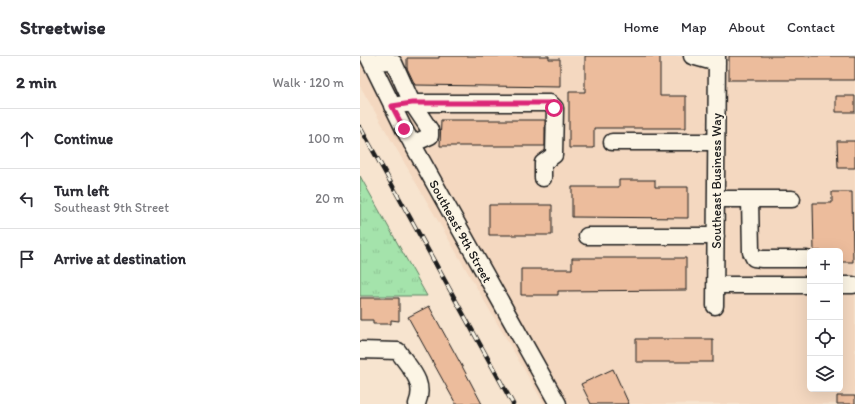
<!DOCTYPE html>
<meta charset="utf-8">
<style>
:root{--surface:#fff;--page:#f2f2f3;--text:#2b2b33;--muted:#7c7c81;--line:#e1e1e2}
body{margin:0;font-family:Itim,sans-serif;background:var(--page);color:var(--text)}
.controls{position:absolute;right:12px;bottom:12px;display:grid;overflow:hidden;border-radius:6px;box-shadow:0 4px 16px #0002}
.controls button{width:36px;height:36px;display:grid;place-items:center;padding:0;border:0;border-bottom:1px solid var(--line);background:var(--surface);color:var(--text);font:20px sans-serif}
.stop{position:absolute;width:12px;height:12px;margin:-9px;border:3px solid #db2777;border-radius:50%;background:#fff}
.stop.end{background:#db2777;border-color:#fff;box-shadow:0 1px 4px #0008}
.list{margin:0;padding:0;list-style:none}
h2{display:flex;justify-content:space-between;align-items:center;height:52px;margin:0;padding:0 16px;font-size:17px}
h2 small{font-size:13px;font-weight:400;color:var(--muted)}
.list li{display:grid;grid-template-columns:26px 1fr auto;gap:12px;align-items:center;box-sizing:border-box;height:60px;padding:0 16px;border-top:1px solid var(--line)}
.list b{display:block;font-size:15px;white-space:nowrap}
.list p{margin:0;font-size:13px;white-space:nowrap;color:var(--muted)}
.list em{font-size:13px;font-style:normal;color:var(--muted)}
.icon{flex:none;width:22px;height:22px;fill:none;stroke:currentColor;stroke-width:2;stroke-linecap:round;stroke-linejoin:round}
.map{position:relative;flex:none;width:495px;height:348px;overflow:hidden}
header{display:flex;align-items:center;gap:24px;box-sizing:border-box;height:56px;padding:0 20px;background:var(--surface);border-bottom:1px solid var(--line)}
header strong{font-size:19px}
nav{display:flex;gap:22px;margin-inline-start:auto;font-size:14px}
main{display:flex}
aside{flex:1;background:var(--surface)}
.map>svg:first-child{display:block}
.built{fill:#f4d8c0;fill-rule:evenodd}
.park{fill:url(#park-tufts);stroke:#608064}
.building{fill:#ecbc9c;stroke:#1c1c1c}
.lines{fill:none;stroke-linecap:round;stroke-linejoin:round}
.minor-casing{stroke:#1c1c1c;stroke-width:19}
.minor{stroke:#fcf5e5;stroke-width:16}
.rail-casing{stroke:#1c1c1c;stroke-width:4.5}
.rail{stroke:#fcf5e5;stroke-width:3;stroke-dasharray:9;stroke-linecap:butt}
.route{stroke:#db2777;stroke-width:5}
.labels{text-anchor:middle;stroke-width:4;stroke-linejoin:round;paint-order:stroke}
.street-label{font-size:13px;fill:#1c1c1c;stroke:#fcf5e5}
</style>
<header>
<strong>Streetwise</strong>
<nav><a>Home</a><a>Map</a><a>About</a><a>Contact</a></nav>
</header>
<main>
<aside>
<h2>2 min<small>Walk · 120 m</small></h2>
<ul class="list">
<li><svg class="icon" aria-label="ahead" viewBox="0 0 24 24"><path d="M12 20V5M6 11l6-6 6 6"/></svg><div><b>Continue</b></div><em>100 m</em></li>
<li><svg class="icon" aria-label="left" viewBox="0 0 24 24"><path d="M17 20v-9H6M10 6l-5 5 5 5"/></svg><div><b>Turn left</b><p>Southeast 9th Street</p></div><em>20 m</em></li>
<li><svg class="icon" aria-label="arrive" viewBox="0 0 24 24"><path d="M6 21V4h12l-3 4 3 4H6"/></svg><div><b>Arrive at destination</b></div></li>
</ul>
</aside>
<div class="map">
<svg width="495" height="348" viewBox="0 0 495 348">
<defs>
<pattern id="park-tufts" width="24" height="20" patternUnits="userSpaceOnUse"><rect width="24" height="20" fill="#a4e3ab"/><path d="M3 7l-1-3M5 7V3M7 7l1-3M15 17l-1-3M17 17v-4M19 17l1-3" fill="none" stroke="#8dc293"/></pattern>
</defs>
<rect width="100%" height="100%" fill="#f7e4cf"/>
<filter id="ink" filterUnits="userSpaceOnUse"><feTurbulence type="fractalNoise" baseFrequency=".025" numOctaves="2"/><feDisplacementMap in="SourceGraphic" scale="8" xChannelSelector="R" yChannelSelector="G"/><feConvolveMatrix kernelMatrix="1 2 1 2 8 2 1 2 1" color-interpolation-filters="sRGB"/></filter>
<g filter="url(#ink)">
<path class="built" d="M0,0H495V348H184L0,30ZM450,195H480V333H450Z"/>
<path class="park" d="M0,120L67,240H0Z"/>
<path class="building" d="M79,0H189V3H200V31L55,29L47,12V2H79Z
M225,0H300V40H326V72H234V92H209V36H225Z
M369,0H495V24H369Z
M476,40H495V56H476Z
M81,64H185V90H80Z
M477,85H495V112H478Z
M259,124H295V131H328V162L212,161V131H259Z
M472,136H492L493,206H480V195H454L453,147H472Z
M129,149H192V179H129Z
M212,202H326V234L198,235V239H161V213H212Z
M0,242H39V265L31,264V268H13V264H0Z
M69,250L103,312L122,348H96L48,261Z
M276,283H353V306H276Z
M253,313L269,348H231L221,328Z
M477,340H495V348H477Z"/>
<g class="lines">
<defs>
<path id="minor" d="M8,0L44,73L198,348
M332,0L357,7
M11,6L29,5L34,7L52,47L70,74V80L52,88
M32,50L52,47H190L195,52L194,99L183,107V122
M252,86H356
M356,143H432
M390,143L391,196L394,202L402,203H447
M227,180H356
M356,229H450
M480,229H493
M355,250L357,0
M0,294L38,295C50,313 66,326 57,348"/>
</defs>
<use href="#minor" class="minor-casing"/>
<use href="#minor" class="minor"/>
<defs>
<path id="rail" d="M0,71L153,348"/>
</defs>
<use href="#rail" class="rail-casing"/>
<use href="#rail" class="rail"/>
</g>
</g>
<g class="lines" filter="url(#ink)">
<path class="route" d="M44,73L32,50L52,47H190L194,52"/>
</g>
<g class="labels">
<g class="street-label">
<text transform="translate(356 125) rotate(-90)" y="5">Southeast Business Way</text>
<text transform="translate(101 175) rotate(61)" y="5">Southeast 9th Street</text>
</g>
</g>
</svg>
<div class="controls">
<button>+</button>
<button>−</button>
<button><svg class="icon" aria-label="locate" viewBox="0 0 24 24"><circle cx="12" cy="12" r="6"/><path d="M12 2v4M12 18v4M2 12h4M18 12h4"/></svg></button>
<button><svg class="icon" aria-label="layers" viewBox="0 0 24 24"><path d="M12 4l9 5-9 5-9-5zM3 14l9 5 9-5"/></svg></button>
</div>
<div class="stop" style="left:194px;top:52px"></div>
<div class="stop end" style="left:44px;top:73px"></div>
</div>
</main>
